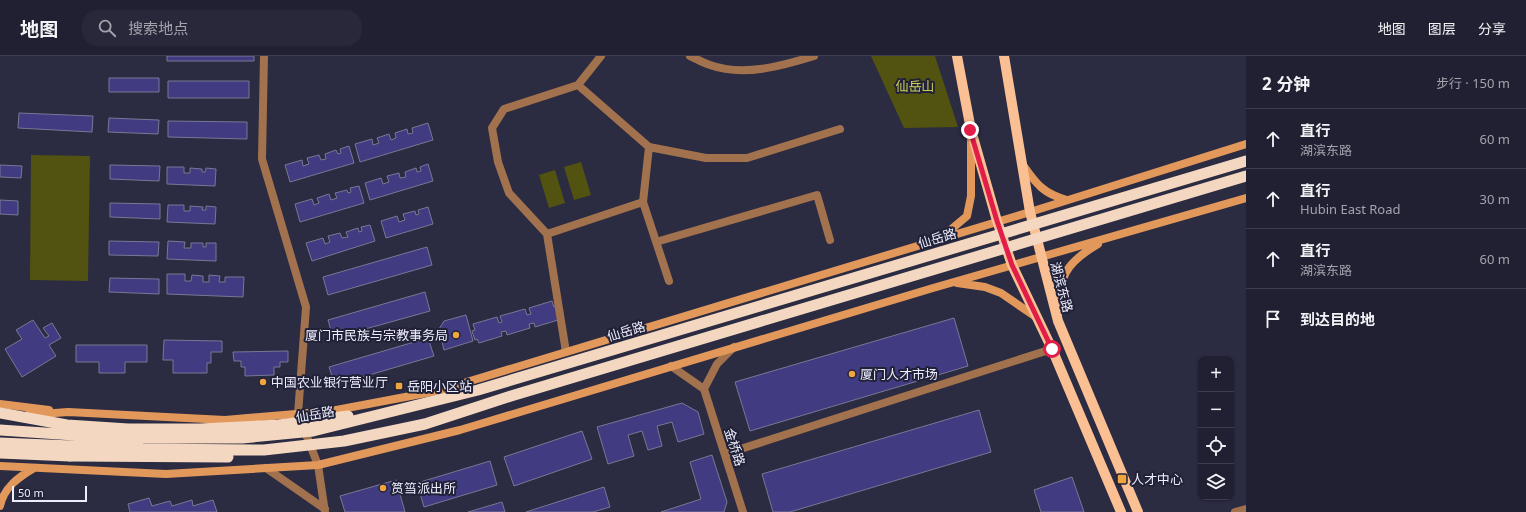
<!DOCTYPE html>
<html lang="zh">
<meta charset="utf-8">
<style>
:root{--surface:#202032;--page:#28283a;--text:#f1f3f6;--muted:#a2a3ac;--line:#3d3e4d}
body{margin:0;font-family:"Noto Sans","Noto Sans SC",sans-serif;background:var(--page);color:var(--text)}
.controls{position:absolute;right:12px;bottom:12px;display:grid;overflow:hidden;border-radius:8px;box-shadow:0 1px 3px #0004}
.controls button{width:36px;height:36px;display:grid;place-items:center;padding:0;border:0;border-bottom:1px solid var(--line);background:var(--surface);color:var(--text);font:20px sans-serif}
.scale{position:absolute;left:12px;bottom:10px;width:75px;box-sizing:border-box;padding-left:4px;border:2px solid #ededfd;border-top:0;font-size:11px;line-height:14px;white-space:nowrap;color:#ededfd;-webkit-text-stroke:3px #212138;paint-order:stroke}
.stop{position:absolute;width:12px;height:12px;margin:-9px;border:3px solid #e11d48;border-radius:50%;background:#fff}
.stop.end{background:#e11d48;border-color:#fff;box-shadow:0 1px 4px #0008}
.list{margin:0;padding:0;list-style:none}
h2{display:flex;justify-content:space-between;align-items:center;height:52px;margin:0;padding:0 16px;font-size:17px}
h2 small{font-size:13px;font-weight:400;color:var(--muted)}
.list li{display:grid;grid-template-columns:26px 1fr auto;gap:12px;align-items:center;box-sizing:border-box;height:60px;padding:0 16px;border-top:1px solid var(--line)}
.list b{display:block;font-size:15px;white-space:nowrap}
.list p{margin:0;font-size:13px;white-space:nowrap;color:var(--muted)}
.list em{font-size:13px;font-style:normal;color:var(--muted)}
.icon{flex:none;width:22px;height:22px;fill:none;stroke:currentColor;stroke-width:2;stroke-linecap:round;stroke-linejoin:round}
.map{position:relative;flex:none;width:1246px;height:456px;overflow:hidden}
header{display:flex;align-items:center;gap:24px;box-sizing:border-box;height:56px;padding:0 20px;background:var(--surface);border-bottom:1px solid var(--line)}
header strong{font-size:19px}
nav{display:flex;gap:22px;margin-inline-start:auto;font-size:14px}
.search{width:280px;height:36px;background:var(--page);display:flex;align-items:center;gap:10px;box-sizing:border-box;padding:0 14px;border-radius:16px;color:var(--muted);font-size:15px}
main{display:flex}
aside{flex:1;background:var(--surface)}
.map>svg:first-child{display:block}
.green{fill:#525310}
.building{fill:#413b81;stroke:#787895}
.lines{fill:none;stroke-linecap:round;stroke-linejoin:round}
.minor{stroke:#a1724d;stroke-width:8}
.tertiary{stroke:#a1724d;stroke-width:8}
.secondary{stroke:#e2985b;stroke-width:8}
.primary{stroke:#fac094;stroke-width:10}
.trunk{stroke:#f4d7c1;stroke-width:11}
.trunk-bridge{stroke:#f4d7c1;stroke-width:11}
.route{stroke:#e11d48;stroke-width:5}
.poi-dot{fill:#f0a63e;stroke:#212138;stroke-width:1.5}
.labels{text-anchor:middle;stroke-width:4;stroke-linejoin:round;paint-order:stroke}
.park-label{font-size:13px;fill:#cace55;stroke:#212138}
.street-label{font-size:13px;fill:#ededfd;stroke:#212138}
.poi-label{font-size:13px;fill:#ededfd;stroke:#212138;text-anchor:start}
</style>
<header>
<strong>地图</strong>
<div class="search"><svg class="icon" aria-label="search" viewBox="0 0 24 24"><circle cx="10" cy="10" r="6"/><path d="M15 15l6 6"/></svg>搜索地点</div>
<nav><a>地图</a><a>图层</a><a>分享</a></nav>
</header>
<main>
<div class="map">
<svg width="1246" height="456" viewBox="0 0 1246 456">
<rect width="100%" height="100%" fill="#2b2b42"/>
<path class="green" d="M871,0H935L958,71L904,72Z
M31,99L90,100L88,225L30,224Z
M581,106L591,139L574,144L564,111Z
M555,114L565,147L549,152L539,119Z"/>
<path class="building" d="M167,0H254V5H167Z
M109,22H159V36H109Z
M168,25H249V42H168Z
M19,57L93,60L92,76L18,72Z
M109,62L159,64L158,78L108,76Z
M168,65L247,66V83L168,81Z
M428,67L433,84L360,106L355,88L372,83L373,89L379,87L377,82L389,78L391,84L396,82L395,77L407,73L408,78L413,77L412,72Z
M349,90L354,107L290,126L285,109L302,104L303,110L309,108L307,102L319,99L321,104L326,103L325,98L336,94L338,98L341,97L340,93Z
M428,108L433,125L370,144L365,127L381,122L383,128L389,126L387,120L399,117L400,122L406,121L405,116L416,112L417,116L421,115L420,111Z
M0,109L22,110L21,122L0,121Z
M110,109L160,110L159,125L110,123Z
M167,111H184V117H190V112L202,113V116H205L206,112L216,113L215,130L167,128Z
M359,130L364,147L300,166L295,148L312,143L314,149L319,147L317,142L329,138L331,144L337,142L335,137L347,134L348,137L351,136L350,132Z
M0,144L18,145V159L0,158Z
M110,147L160,148V163L110,161Z
M168,149H184V155H190V150L203,151L202,154H206V150L216,151L215,168L167,166Z
M428,151L433,168L386,182L381,165L397,160L399,166L405,164L403,158L415,155L416,159L419,158L418,154Z
M370,169L375,185L312,205L306,187L323,182L325,188L330,186L328,180L340,177L342,182L348,181L346,176L358,172L359,176L362,175L361,171Z
M109,185L159,186L158,200L109,199Z
M168,185L185,186L184,192H191V187H203V191H206V187H216V205L167,203Z
M427,191L432,209L328,239L323,221Z
M167,218H185V225H191L192,219L203,220V226H209V219L220,220L219,226H225V221H244L243,241L167,238Z
M110,222L159,223V238L109,236Z
M425,236L430,255L333,282L328,264Z
M552,245L554,251L557,250L558,264L535,271L534,267L529,268L530,272L507,279L506,275L501,276L502,280L479,287L477,283L475,284L472,275L475,274L473,268L497,261L499,267L502,266L500,260L525,253L527,259L531,258L529,252Z
M466,259L473,285L444,294L439,273L444,265Z
M954,262L968,310L750,375L735,326Z
M33,264L45,282L49,280L43,272L52,267L61,282L49,289L56,300L22,321L5,293L22,283L16,274Z
M428,282L434,300L335,329L329,311Z
M164,284L222,285V296H211V307H207V317H173V304H163Z
M76,289H147V306H125V317H99V306H76Z
M288,295V306H280V311H274V319L245,320V311H241V305H234L233,296Z
M682,347L698,356L704,378L678,386L672,366L657,370L662,390L648,394L642,375L628,379L634,400L608,408L597,371Z
M979,354L991,396L790,456H773L762,418Z
M582,375L592,403L514,430L504,401Z
M712,399L727,446L724,456H661L701,443L690,406Z
M490,405L497,429L424,451L417,427Z
M1072,421L1084,456H1041L1034,434Z
M396,424L405,456H345L340,440Z
M604,431L610,451L593,456H526Z
M149,442L152,450L170,445L172,450L192,444L193,450L213,444L217,456H130L128,448Z
M502,446L505,456H468Z"/>
<g class="lines">
<path class="minor" d="M264,0L262,103L306,251L298,358L318,409L325,456
M690,0C697,3 703,7 710,9C743,21 782,10 814,0
M578,29L601,0
M649,91L643,146L669,225
M547,178L643,146
M656,186L817,139L830,184
M566,296L547,178L509,137L498,106L492,72L504,53L578,29L649,91L706,102H747L840,73
M671,310L704,333
M704,333L743,456
M704,333L717,308L734,291
M725,398L1052,293
M266,412L325,453"/>
<path class="tertiary" d="M1235,456L1246,453"/>
<path class="secondary" d="M1023,109C1036,128 1044,138 1067,144
M942,181L967,160L971,140V81
M957,227L985,231L1001,237L1036,261
M1058,258C1060,220 1064,208 1098,188
M0,348L49,354
M28,359L68,356L225,364L331,355L437,335L1030,156L1246,88
M0,410L166,418L318,409L460,374L933,232L1246,142
M0,450C4,431 19,421 34,412"/>
<path class="primary" d="M957,0L971,74L997,165L1012,209L1052,293L1121,456
M1004,0L1030,156L1058,265L1138,456"/>
<path class="trunk" d="M0,397L70,400"/>
<path class="trunk-bridge" d="M0,357L67,369L128,373H200L279,369L348,360
M0,374L118,382H242L313,375L478,334L1246,105
M0,387L143,393L264,394L344,385L425,368L511,340L1246,120
M70,400L228,401"/>
</g>
<g class="lines">
<path class="route" d="M970,74L997,165L1012,209L1052,293"/>
</g>
<g class="poi-dot">
<circle cx="456" cy="279" r="4"/>
<circle cx="852" cy="318" r="4"/>
<circle cx="263" cy="326" r="4"/>
<rect x="395" y="326" width="8" height="8" rx="2"/>
<rect x="1117" y="418" width="10" height="10" rx="2"/>
<circle cx="383" cy="432" r="4"/>
</g>
<g class="labels">
<g class="park-label">
<text x="915" y="35">仙岳山</text>
</g>
<g class="street-label">
<text transform="translate(937 182) rotate(-17)" y="5">仙岳路</text>
<text transform="translate(1062 231) rotate(75)" y="5">湖滨东路</text>
<text transform="translate(626 275) rotate(-17)" y="5">仙岳路</text>
<text transform="translate(315 358) rotate(-10)" y="5">仙岳路</text>
<text transform="translate(735 391) rotate(72)" y="5">金桥路</text>
</g>
<g class="poi-label">
<text x="448" y="284" text-anchor="end">厦门市民族与宗教事务局</text>
<text x="860" y="323">厦门人才市场</text>
<text x="271" y="331">中国农业银行营业厅</text>
<text x="407" y="335">岳阳小区站</text>
<text x="1131" y="428">人才中心</text>
<text x="391" y="437">筼筜派出所</text>
</g>
</g>
</svg>
<div class="controls">
<button>+</button>
<button>−</button>
<button><svg class="icon" aria-label="locate" viewBox="0 0 24 24"><circle cx="12" cy="12" r="6"/><path d="M12 2v4M12 18v4M2 12h4M18 12h4"/></svg></button>
<button><svg class="icon" aria-label="layers" viewBox="0 0 24 24"><path d="M12 4l9 5-9 5-9-5zM3 14l9 5 9-5"/></svg></button>
</div>
<div class="scale">50 m</div>
<div class="stop" style="left:1052px;top:293px"></div>
<div class="stop end" style="left:970px;top:74px"></div>
</div>
<aside>
<h2>2 分钟<small>步行 · 150 m</small></h2>
<ul class="list">
<li><svg class="icon" aria-label="ahead" viewBox="0 0 24 24"><path d="M12 20V5M6 11l6-6 6 6"/></svg><div><b>直行</b><p>湖滨东路</p></div><em>60 m</em></li>
<li><svg class="icon" aria-label="ahead" viewBox="0 0 24 24"><path d="M12 20V5M6 11l6-6 6 6"/></svg><div><b>直行</b><p>Hubin East Road</p></div><em>30 m</em></li>
<li><svg class="icon" aria-label="ahead" viewBox="0 0 24 24"><path d="M12 20V5M6 11l6-6 6 6"/></svg><div><b>直行</b><p>湖滨东路</p></div><em>60 m</em></li>
<li><svg class="icon" aria-label="arrive" viewBox="0 0 24 24"><path d="M6 21V4h12l-3 4 3 4H6"/></svg><div><b>到达目的地</b></div></li>
</ul>
</aside>
</main>
